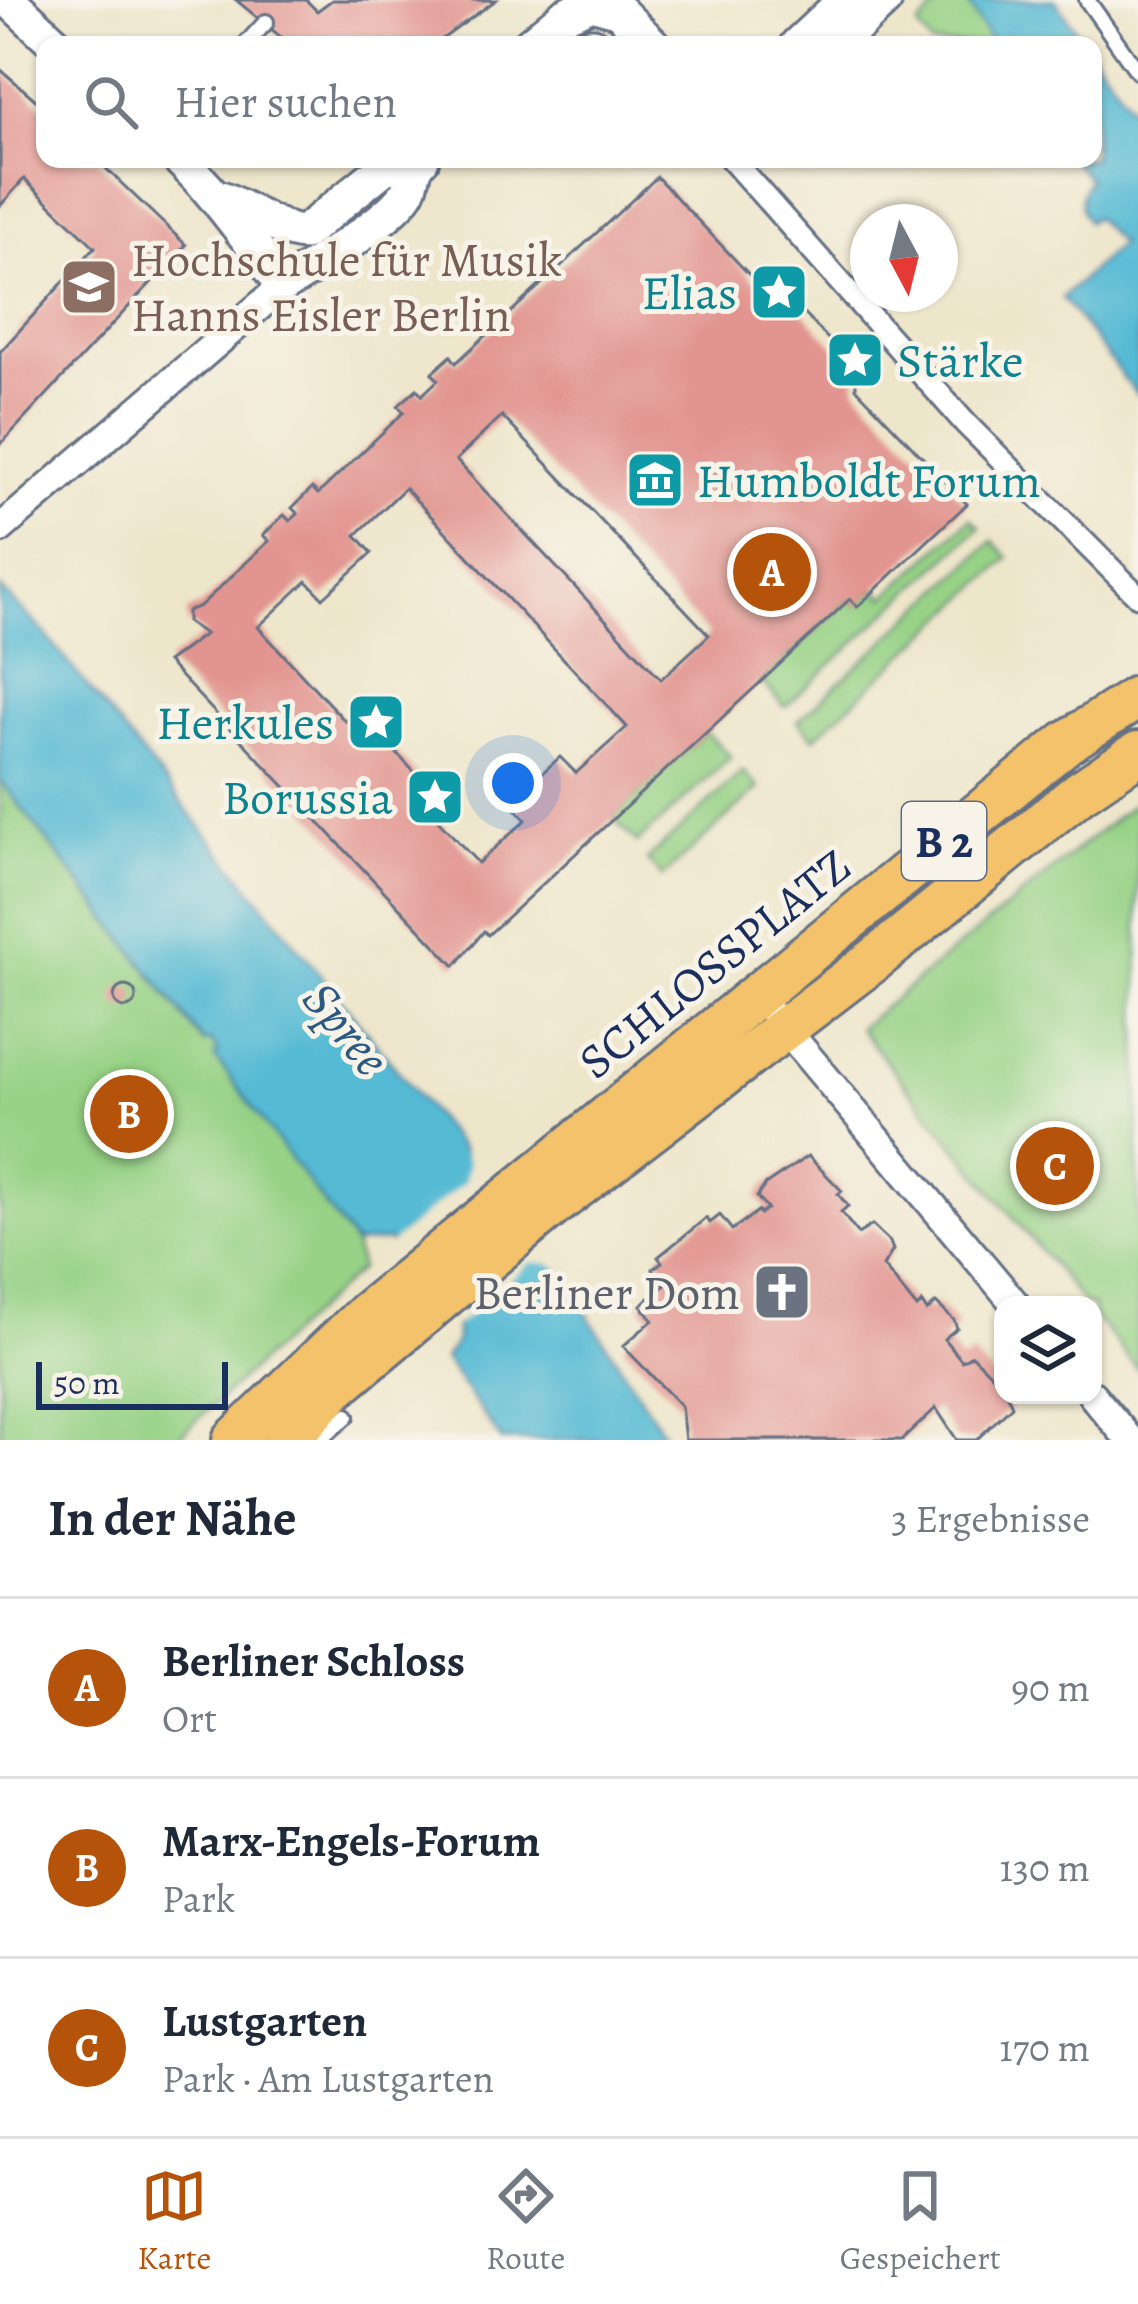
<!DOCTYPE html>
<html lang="de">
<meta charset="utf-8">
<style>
:root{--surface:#fff;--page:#f6f6f7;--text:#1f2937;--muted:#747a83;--line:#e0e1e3;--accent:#b45309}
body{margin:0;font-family:Alegreya,serif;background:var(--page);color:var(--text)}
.controls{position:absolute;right:36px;bottom:36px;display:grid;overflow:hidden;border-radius:24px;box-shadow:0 3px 9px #0004}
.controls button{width:108px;height:108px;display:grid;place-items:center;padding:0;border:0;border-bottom:3px solid var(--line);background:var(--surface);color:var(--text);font:60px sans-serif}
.compass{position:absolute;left:850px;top:204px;width:108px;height:108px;border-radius:50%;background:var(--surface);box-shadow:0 3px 9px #0004;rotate:173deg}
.scale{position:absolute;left:36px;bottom:30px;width:192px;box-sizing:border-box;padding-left:12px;border:6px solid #1b2f5e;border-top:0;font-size:33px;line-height:42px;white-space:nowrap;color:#1b2f5e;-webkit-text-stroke:9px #f7f3e8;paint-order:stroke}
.you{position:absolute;left:513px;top:783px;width:42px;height:42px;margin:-30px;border:9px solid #fff;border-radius:50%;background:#1a73e8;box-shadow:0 0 0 18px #1a73e833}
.badge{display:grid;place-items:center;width:78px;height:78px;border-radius:50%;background:var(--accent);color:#fff;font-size:39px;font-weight:700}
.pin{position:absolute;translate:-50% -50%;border:6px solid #fff;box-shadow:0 3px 12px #0006}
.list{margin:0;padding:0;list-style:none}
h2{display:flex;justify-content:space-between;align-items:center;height:156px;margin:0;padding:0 48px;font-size:51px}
h2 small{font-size:39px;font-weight:400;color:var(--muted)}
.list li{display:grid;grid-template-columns:78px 1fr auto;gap:36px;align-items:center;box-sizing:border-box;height:180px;padding:0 48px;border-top:3px solid var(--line)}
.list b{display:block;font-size:45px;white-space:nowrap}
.list p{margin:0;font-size:39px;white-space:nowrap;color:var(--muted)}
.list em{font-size:39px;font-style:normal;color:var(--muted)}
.icon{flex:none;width:66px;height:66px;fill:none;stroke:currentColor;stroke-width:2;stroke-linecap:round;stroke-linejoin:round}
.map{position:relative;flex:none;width:1138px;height:1440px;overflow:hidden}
.search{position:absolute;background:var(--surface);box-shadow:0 3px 9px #0004;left:36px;right:36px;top:36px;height:132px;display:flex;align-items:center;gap:30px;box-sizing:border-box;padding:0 42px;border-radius:24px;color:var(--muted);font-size:45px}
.sheet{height:696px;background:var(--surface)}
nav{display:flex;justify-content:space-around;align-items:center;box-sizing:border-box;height:168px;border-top:3px solid var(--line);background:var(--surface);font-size:33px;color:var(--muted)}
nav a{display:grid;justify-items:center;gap:6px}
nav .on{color:var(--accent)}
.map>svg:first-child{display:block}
.green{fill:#97d286;stroke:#598072;stroke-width:3}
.water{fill:#55bad4;stroke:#387499;stroke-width:3}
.pier{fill:#eee6cb}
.building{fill:#e29490;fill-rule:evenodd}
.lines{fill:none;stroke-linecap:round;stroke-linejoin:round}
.service-casing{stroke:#656f84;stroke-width:20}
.pedestrian-casing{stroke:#656f84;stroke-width:27}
.minor-casing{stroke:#656f84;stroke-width:33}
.tertiary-casing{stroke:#656f84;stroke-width:39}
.primary-casing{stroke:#656f84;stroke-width:48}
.service{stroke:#fff;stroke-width:14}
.pedestrian{stroke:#fff;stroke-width:21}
.minor{stroke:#fff;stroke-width:27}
.tertiary{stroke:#fff;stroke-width:33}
.primary{stroke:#f3c26a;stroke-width:42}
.labels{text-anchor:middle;stroke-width:10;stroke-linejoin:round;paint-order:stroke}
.shield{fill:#f7f3e8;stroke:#5d6a87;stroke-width:3}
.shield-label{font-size:45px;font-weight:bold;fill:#1b2f5e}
.education-label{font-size:48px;fill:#785e54;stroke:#f7f3e8;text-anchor:start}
.culture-label{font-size:48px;fill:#0d838f;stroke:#f7f3e8;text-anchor:end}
.street-label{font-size:48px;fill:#1b2f5e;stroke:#f7f3e8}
.worship-label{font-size:48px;fill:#5b616d;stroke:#f7f3e8;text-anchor:end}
.water-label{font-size:51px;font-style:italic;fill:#2c5981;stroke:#f7f3e8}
</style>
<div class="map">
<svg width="1138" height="1440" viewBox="0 0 1138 1440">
<rect width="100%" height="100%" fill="#f7f3e8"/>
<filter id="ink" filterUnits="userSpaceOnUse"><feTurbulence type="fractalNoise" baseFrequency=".00833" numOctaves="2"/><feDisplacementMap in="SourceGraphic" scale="24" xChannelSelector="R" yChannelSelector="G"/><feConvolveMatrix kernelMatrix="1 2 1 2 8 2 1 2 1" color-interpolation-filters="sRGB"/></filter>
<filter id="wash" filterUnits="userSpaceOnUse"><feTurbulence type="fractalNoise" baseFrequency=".004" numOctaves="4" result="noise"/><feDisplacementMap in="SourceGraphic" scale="48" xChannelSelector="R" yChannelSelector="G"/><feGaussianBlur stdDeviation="2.7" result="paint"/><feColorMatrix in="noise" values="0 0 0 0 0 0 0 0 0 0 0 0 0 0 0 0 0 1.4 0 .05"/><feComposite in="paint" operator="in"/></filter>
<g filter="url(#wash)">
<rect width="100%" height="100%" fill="#eee6cb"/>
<path class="green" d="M944,0H966L993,45H932L918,27Z
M971,518L980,527L785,707L761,681L850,599L857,606L876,589L885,597Z
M993,541L1009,558L814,738L798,721Z
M706,732L731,757L637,843L613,818Z
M743,771L759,788L662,877L647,860Z
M0,780L204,1043L210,1040L219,1052L215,1056L354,1244L360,1269L175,1440H0Z
M1138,800V1370L1093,1315V1305H1085L859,1028Z"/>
<path class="water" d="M966,0H1055L1087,45H993Z
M1093,54L1138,116V396L1062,298L1120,244L1094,217L1088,222C1077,207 1079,193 1089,179L1071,159H1093Z
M0,588L41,629L556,1266L668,1440H501L444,1359L456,1341V1323L389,1241L354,1244L214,1056L219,1052L210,1040L205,1043L0,780Z"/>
<path class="pier" d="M462,1145L487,1155L525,1193L558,1245L572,1281L552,1264L531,1262L451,1330L386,1247L465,1181L468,1164Z"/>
<g id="blocks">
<path class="building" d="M236,0H306L317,11L332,0H496L434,45H283L281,37Z
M0,69L45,108V159H96L186,245L0,445V352L95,247L24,179L0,206Z
M657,177L758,284L777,285L817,327L856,369V388L967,504L857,607L850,599L488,935L484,931L455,966L167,662L205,634L187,622V611L200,606L269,541L263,535L284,515L290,521L298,514L292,508L312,488L318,494L404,412L398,406L417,389L422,395L438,380L432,373L451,356L456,363ZM502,416L709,635L661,679L456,460ZM405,488L627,727L576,773L560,757L510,802L526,820L478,863L423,804L434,793L356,710L345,721L258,627L307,581L323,598L372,553L356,535Z
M114 997a11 11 0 1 1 22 0a11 11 0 1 1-22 0Z
M808,1156L842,1191L838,1194L848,1206L841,1212L858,1234L872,1225L890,1242L893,1250L883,1266L917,1308L922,1303L927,1311L936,1303L954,1320L957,1328L944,1339L962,1361L972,1355L1003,1386L1012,1406L976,1440H957L936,1408L902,1440H685L681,1406L623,1346L653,1320L641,1305L665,1285L653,1269L662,1262L658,1257L706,1218L710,1223L720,1215L732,1230L758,1211L760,1214L767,1209L757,1197L765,1185Z"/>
</g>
</g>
<g filter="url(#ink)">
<use href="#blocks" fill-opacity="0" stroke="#656f84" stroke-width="3"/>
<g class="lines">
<defs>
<path id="service" d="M1087,0L1138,72
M245,45L266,22
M319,1440L347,1416"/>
<path id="pedestrian" d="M731,159L966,424L1138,596"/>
<path id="minor" d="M0,529L284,285
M775,1017L1016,1305
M1092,1395L1130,1440"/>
<path id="tertiary" d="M9,0L57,45
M529,45L565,15L592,3L619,11L653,45
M590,45H593
M797,45L845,0
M837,45L885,0
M179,159C220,197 248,242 284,285C315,265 388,222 407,193C415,181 410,170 422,159
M221,198C245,207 282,233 304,233L386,166L413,167"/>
<path id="primary" d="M234,1440L367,1313L1067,742L1138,697
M287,1440L335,1388L551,1207L874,960L1079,793L1138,753"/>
</defs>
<use href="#service" class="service-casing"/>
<use href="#pedestrian" class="pedestrian-casing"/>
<use href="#minor" class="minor-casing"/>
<use href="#tertiary" class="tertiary-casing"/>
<use href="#primary" class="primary-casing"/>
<use href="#service" class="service"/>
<use href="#pedestrian" class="pedestrian"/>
<use href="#minor" class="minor"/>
<use href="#tertiary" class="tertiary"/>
<use href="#primary" class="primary"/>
</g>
</g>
<defs>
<symbol id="university-square" viewBox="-11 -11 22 22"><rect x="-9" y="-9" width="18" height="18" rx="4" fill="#8d6e63" stroke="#f7f3e8"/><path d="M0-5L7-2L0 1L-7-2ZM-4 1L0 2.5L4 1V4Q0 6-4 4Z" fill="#fff"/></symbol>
<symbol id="sight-square" viewBox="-11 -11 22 22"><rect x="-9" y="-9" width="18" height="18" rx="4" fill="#0f9aa8" stroke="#f7f3e8"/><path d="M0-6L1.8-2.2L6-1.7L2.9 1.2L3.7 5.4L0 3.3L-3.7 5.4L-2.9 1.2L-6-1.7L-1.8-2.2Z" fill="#fff"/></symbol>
<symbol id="museum-square" viewBox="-11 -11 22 22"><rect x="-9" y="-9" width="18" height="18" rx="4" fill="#0f9aa8" stroke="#f7f3e8"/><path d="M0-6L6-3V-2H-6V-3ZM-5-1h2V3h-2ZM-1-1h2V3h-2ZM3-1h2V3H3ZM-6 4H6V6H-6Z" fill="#fff"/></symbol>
<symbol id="church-square" viewBox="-11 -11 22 22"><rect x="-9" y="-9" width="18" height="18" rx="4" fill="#6b7280" stroke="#f7f3e8"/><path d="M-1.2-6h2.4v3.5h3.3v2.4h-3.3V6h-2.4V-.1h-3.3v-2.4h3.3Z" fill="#fff"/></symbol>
</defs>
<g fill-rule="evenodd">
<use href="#university-square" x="56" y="254" width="66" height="66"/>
<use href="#sight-square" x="746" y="259" width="66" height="66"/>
<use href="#sight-square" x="822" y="327" width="66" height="66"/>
<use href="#museum-square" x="622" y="447" width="66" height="66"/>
<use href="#sight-square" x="343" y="689" width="66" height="66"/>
<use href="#sight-square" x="402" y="764" width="66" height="66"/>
<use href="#church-square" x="749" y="1259" width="66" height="66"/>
</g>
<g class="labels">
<rect class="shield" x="902" y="802" width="84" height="78" rx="9"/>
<g class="shield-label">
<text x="944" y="857">B 2</text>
</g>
<g class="education-label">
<text x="131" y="276">Hochschule für Musik<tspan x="131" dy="55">Hanns Eisler Berlin</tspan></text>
</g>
<g class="culture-label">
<text x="737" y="309">Elias</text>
<text x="897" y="377" text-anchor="start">Stärke</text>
<text x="697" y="497" text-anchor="start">Humboldt Forum</text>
<text x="334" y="739">Herkules</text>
<text x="393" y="814">Borussia</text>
</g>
<g class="street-label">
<text transform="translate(714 963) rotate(-39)" y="17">SCHLOSSPLATZ</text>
</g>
<g class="worship-label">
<text x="740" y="1309">Berliner Dom</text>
</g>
<g class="water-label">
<text transform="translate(347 1028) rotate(51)" y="18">Spree</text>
</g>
</g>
</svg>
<div class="controls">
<button><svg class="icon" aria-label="layers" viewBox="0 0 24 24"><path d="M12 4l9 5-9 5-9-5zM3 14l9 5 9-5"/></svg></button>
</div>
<svg class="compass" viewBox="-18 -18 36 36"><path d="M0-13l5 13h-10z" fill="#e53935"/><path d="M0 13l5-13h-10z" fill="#747a83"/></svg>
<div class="scale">50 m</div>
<div class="you"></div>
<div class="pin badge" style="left:772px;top:572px">A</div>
<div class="pin badge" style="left:129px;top:1114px">B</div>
<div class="pin badge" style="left:1055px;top:1166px">C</div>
<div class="search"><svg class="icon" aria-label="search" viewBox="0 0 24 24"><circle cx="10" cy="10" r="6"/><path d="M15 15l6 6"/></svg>Hier suchen</div>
</div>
<section class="sheet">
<h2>In der Nähe<small>3 Ergebnisse</small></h2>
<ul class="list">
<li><span class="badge">A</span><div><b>Berliner Schloss</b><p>Ort</p></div><em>90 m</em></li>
<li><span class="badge">B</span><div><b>Marx-Engels-Forum</b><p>Park</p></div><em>130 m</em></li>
<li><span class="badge">C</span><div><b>Lustgarten</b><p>Park · Am Lustgarten</p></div><em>170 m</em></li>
</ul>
</section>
<nav>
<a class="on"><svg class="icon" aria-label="map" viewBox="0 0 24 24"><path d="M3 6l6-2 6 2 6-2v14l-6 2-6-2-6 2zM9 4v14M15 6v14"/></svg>Karte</a>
<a><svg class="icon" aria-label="directions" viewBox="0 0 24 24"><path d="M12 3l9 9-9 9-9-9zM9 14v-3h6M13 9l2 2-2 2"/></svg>Route</a>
<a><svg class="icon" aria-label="saved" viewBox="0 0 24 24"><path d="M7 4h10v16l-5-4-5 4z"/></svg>Gespeichert</a>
</nav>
